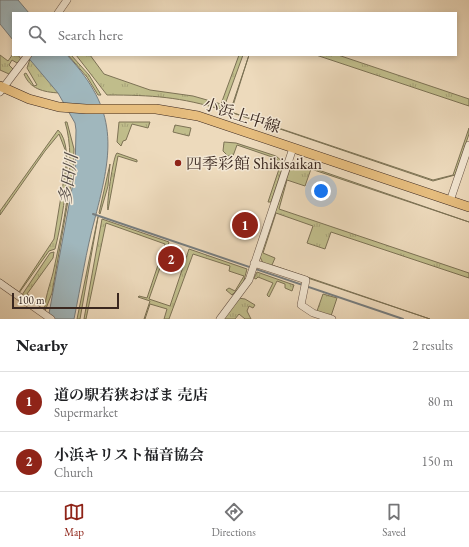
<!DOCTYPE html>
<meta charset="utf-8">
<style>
:root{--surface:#fff;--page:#f6f6f6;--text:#202124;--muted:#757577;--line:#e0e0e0;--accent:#8f2418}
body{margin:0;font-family:"EB Garamond","Noto Serif JP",serif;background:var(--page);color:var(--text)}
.scale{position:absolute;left:12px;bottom:10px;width:107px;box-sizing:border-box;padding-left:4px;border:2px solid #3a271f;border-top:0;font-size:11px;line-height:14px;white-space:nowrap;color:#3a271f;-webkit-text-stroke:3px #f3e7d3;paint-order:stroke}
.you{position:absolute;left:321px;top:191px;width:14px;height:14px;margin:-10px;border:3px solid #fff;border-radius:50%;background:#1a73e8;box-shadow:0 0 0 6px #1a73e833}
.badge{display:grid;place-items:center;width:26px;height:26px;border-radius:50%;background:var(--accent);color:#fff;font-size:13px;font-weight:700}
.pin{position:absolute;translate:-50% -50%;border:2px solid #fff;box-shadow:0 1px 4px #0006}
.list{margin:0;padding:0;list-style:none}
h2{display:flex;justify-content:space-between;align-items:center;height:52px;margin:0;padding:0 16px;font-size:17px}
h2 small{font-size:13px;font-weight:400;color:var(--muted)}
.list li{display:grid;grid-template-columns:26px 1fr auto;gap:12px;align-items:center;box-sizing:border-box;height:60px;padding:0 16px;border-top:1px solid var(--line)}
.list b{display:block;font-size:15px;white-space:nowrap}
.list p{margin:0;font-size:13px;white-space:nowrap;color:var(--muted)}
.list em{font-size:13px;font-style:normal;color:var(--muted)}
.icon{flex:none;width:22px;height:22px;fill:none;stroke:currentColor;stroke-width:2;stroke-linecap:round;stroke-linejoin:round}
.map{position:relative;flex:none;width:469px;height:319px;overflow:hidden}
.search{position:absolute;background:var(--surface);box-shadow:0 2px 6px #0003;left:12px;right:12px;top:12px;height:44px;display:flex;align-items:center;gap:10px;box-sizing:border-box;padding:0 14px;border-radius:0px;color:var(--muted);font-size:15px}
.sheet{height:172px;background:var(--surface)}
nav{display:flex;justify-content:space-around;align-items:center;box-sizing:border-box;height:56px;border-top:1px solid var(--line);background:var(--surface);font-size:11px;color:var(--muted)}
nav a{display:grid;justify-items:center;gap:2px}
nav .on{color:var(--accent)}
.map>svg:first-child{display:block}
.grass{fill:url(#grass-tufts);stroke:#7d7255}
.water{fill:#a0b7bd;stroke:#777d7e}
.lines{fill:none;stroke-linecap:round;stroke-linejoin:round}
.stream{stroke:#777d7e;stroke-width:2}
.minor-casing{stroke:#675446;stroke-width:8}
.major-casing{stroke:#3a271f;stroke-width:10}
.minor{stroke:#f3e7d3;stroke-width:7}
.major{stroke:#e6bd7e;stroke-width:9}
.poi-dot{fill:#8f2418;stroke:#f3e7d3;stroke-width:1.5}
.labels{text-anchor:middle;stroke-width:3;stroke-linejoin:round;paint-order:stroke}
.street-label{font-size:16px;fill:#3a271f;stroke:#f3e7d3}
.poi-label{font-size:16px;fill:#3a271f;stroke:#f3e7d3;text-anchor:start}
.water-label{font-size:17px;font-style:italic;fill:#544b46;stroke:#f3e7d3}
</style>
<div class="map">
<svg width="469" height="319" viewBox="0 0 469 319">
<defs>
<pattern id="grass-tufts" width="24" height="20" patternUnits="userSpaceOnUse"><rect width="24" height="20" fill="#c0bd8b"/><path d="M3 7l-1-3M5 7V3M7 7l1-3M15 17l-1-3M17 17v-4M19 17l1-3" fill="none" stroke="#a6a278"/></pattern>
</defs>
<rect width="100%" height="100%" fill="#eddabc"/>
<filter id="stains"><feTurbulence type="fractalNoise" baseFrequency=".005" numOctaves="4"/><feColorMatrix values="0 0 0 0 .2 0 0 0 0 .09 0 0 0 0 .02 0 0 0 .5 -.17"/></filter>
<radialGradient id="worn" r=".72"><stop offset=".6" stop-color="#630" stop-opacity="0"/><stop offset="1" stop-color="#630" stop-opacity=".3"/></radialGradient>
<path class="grass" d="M13,54L18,55L21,59L17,63L12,60L9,65L13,69L9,74L0,70V55L8,61Z
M68,55H71L89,75L101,95H98L87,77Z
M76,55H90L104,74L150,90L193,96L221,104L239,55H243L223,110C180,97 153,95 107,95Z
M249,55L231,112L433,180L453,175L469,128V134L455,175L433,181L230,112Z
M316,55H338L469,99V106Z
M30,59L59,93C43,92 30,89 24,74L26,73L34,86L37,85L27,68Z
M65,122H67L74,149L73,172L52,293L45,311C43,304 51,281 53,273C62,231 78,163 65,122Z
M119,122H150L148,128L132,124L126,140L123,141L121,146L117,142Z
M175,125L191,128L189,136L173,132Z
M58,130C77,146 61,226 55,249L49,251L19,293L0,279L19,292L54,239L66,166V152L59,134L45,151L0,215V211Z
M224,142L236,143L276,156L284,163L271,202H268L281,163L275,158L237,145L233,156H228L223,151Z
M117,153L137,160V162L118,156L108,210C106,207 113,156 117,153Z
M110,164L108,186L100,214L99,213Z
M301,164L469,222L311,169L305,186L287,180L279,209L469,273V278L331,232L325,249L307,243L313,226L276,213L263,253L275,258L272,265L430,319L263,263L260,257L290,169L293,165L297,167Z
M98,217L80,319H77Z
M102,219L169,242L149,299L170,306L189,249L247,269L243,284L232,295L226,290L229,288L235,291L244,276L229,271L230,266L193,254L169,319H164L167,309L150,304L145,319H144L150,301L138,297L139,296L147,298L165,244L106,223L86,319H84Z
M54,252L53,258L27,294L33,298L31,302L22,295L50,253Z
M257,272L294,285L292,291L285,288V284L277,281L269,297L267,295L273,283L258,277L256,279L254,278Z
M323,294L337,298L331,316L317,311Z
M238,298L245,299L255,305L253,308L249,306L247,311L251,319H245L239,314L235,319H223Z"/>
<path class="water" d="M0,0H18L29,13H13V40L0,24Z
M26,55H67C119,111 113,149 95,218C86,251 81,285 74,319H48L75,172L76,130L75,123L58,93Z"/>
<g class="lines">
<path class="stream" d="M93,214L403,319"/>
<defs>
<path id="minor" d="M58,13L67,0
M0,92L28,55
M450,201L469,145
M254,263L306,280L301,305L313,313L332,319
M0,283L51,319
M220,319L249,280L293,148"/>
<path id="major" d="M0,86L29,99L59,107L86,109H156L198,116L469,207"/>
</defs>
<use href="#minor" class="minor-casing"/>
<use href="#major" class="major-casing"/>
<use href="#minor" class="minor"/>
<use href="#major" class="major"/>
</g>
<circle class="poi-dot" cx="178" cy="163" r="4"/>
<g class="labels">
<g class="street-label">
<text transform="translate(242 115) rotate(18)" y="6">小浜上中線</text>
</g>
<g class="poi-label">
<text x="186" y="169">四季彩館 Shikisaikan</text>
</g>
<g class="water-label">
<text transform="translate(68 179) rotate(-82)" y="6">多田川</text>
</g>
</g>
<rect width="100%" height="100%" filter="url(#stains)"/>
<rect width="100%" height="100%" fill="url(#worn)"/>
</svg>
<div class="scale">100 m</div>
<div class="you"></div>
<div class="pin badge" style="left:245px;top:225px">1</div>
<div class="pin badge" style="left:171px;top:259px">2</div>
<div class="search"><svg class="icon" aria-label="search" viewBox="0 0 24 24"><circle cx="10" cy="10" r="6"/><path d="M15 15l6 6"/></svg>Search here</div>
</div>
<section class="sheet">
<h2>Nearby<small>2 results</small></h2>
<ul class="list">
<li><span class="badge">1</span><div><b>道の駅若狭おばま 売店</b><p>Supermarket</p></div><em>80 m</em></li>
<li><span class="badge">2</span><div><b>小浜キリスト福音協会</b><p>Church</p></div><em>150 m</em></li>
</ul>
</section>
<nav>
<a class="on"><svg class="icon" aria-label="map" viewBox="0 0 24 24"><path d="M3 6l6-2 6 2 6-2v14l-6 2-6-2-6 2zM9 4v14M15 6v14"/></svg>Map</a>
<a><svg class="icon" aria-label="directions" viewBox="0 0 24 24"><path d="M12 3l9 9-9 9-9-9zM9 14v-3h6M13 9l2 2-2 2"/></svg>Directions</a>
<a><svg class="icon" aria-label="saved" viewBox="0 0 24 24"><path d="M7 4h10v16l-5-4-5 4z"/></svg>Saved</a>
</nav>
